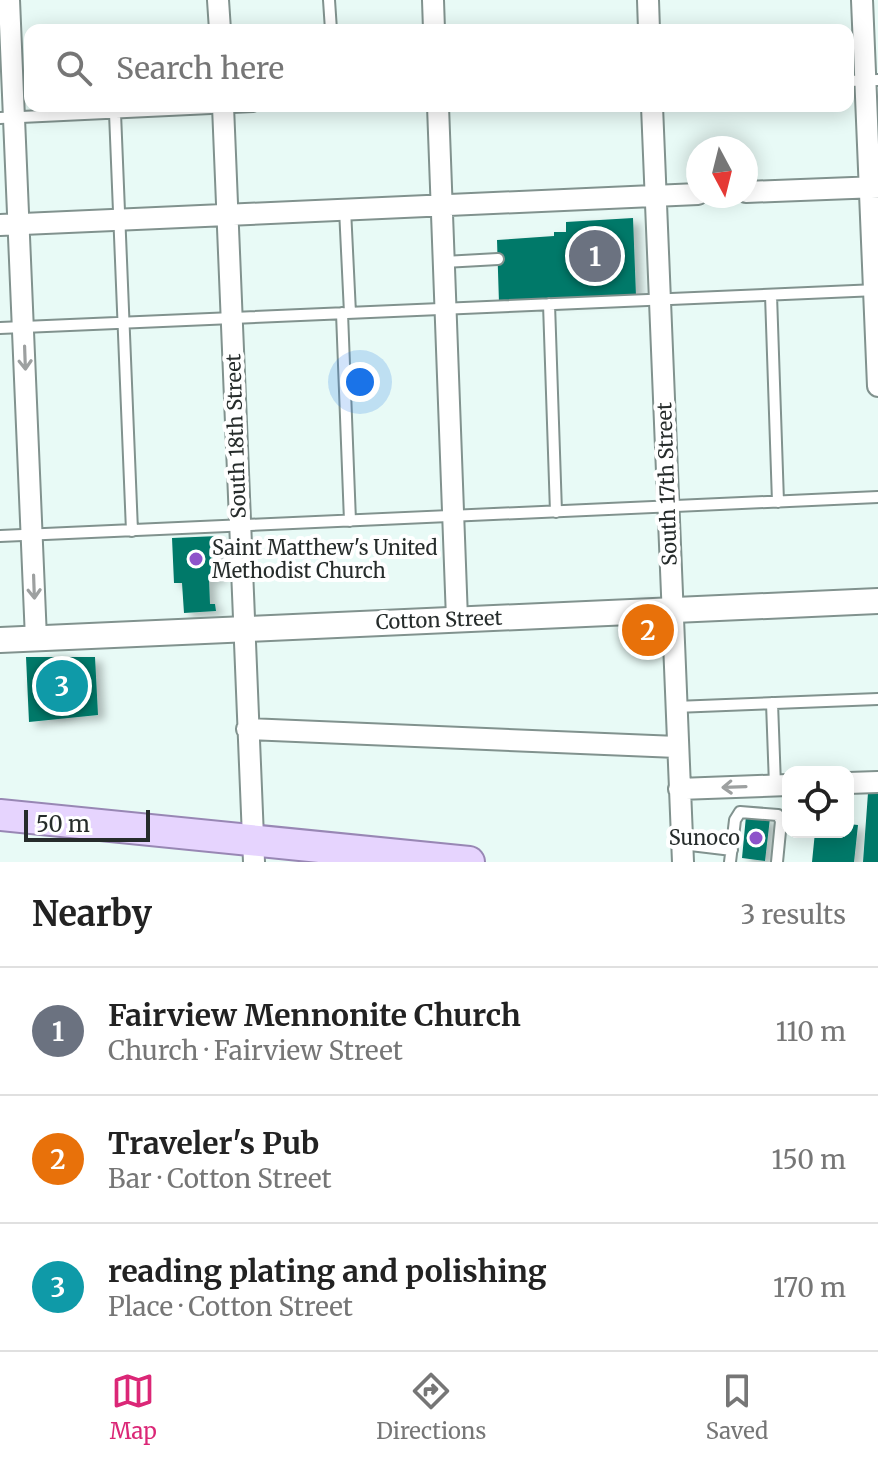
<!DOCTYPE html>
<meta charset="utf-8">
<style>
:root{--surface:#fff;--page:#f2f2f2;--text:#222;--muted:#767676;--line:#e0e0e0;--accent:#db2777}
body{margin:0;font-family:Merriweather,serif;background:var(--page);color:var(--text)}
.controls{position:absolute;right:24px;bottom:24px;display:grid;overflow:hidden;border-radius:16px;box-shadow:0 4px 20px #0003}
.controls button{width:72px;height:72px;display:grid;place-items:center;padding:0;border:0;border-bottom:2px solid var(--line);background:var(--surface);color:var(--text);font:40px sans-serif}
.compass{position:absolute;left:686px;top:136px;width:72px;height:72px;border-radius:50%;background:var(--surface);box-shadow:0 4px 20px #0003;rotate:173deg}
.scale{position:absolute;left:24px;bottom:20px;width:126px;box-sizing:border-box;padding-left:8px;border:4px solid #262c2b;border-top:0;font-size:22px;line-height:28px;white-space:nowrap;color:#262c2b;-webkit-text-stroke:6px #fff;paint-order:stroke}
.you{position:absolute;left:360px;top:382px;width:28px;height:28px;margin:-20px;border:6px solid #fff;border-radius:50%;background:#1a73e8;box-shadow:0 0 0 12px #1a73e833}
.badge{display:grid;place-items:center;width:52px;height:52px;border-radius:50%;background:var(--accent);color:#fff;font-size:26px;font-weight:700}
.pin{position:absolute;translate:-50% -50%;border:4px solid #fff;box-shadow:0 2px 8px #0006}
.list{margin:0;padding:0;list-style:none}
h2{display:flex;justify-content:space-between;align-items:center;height:104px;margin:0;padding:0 32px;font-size:34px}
h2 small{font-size:26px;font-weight:400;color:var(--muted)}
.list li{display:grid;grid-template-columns:52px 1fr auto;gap:24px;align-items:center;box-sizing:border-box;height:128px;padding:0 32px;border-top:2px solid var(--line)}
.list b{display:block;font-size:30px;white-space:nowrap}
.list p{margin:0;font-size:26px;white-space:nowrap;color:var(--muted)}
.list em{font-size:26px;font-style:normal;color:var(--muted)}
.icon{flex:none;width:44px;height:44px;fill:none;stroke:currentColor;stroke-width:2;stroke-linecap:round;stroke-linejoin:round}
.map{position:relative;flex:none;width:878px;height:862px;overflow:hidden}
.search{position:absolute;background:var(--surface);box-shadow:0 4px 20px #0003;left:24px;right:24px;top:24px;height:88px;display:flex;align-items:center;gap:20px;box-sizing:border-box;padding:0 28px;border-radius:16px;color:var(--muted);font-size:30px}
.sheet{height:488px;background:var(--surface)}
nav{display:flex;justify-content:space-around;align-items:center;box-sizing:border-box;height:112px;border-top:2px solid var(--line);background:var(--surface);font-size:22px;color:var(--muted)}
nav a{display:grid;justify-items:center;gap:4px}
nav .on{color:var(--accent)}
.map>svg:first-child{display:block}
.building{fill:#017969;filter:url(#shadow)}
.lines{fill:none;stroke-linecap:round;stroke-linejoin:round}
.service-casing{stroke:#81928e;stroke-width:14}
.minor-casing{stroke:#81928e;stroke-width:24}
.tertiary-casing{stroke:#81928e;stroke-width:28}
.primary-casing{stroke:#9887b4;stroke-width:34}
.service{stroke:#fff;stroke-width:10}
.minor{stroke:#fff;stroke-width:20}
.tertiary{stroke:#fff;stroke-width:24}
.primary{stroke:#e6d4fe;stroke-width:30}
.oneway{stroke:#9da0a0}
.poi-dot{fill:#8e53ca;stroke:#fff;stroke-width:3}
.labels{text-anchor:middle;stroke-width:8;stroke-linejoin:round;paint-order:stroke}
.street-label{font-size:20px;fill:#262c2b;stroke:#fff}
.poi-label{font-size:20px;fill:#262c2b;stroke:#fff;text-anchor:start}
</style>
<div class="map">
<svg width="878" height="862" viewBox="0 0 878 862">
<defs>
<filter id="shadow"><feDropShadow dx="7" dy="4.5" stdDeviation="4" flood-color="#0004"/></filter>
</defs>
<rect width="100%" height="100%" fill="#e8faf6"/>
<path class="building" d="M633,218L636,296L499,303L497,240L554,236V232H566V222Z
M218,536L220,579H209L210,604H215L216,611L184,613L182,583H174L172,538Z
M26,657H95L98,715L29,722Z
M868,793H878V862H863Z
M746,816L770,818L765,861L742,858Z
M848,824L858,825L854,862H812L815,832H848Z"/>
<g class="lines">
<defs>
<path id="service" d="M329,0L331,30
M848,81L878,80
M115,113L132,531
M0,118L253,106
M345,209L350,313
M444,262L498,259
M771,295L778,502
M549,304L556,512
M342,313L350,521
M0,328L877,290
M0,536L878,497
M772,703L775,785
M675,707L878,699
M682,844L732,850
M730,862L735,820L740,812L778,815L781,821L777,862"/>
<path id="minor" d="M9,0L36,639
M218,0L220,30
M433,0L434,30
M648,0L649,30
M862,0L878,386
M223,106L254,862
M438,106L457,619
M652,106L683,862
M746,192L878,187
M0,225L698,194
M247,729L677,747
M848,783L878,782
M679,789L788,785"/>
<path id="tertiary" d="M0,640L878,601"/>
<path id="primary" d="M0,815L469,862"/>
</defs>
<use href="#service" class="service-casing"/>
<use href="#minor" class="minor-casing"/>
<use href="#tertiary" class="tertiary-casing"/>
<use href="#primary" class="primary-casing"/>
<use href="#service" class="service"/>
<use href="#minor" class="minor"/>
<use href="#tertiary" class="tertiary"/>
<use href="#primary" class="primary"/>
</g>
<defs><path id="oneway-shaft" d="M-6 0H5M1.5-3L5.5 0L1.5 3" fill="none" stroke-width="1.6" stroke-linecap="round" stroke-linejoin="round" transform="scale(2)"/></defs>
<g class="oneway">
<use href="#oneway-shaft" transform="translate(25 358) rotate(88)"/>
<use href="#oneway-shaft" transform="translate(34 587) rotate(88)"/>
<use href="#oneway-shaft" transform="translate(734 787) rotate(178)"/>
</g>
<g class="poi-dot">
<circle cx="196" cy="559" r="8"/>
<circle cx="756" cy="838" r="8"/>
</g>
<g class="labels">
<g class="street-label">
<text transform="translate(236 436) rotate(-92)" y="7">South 18th Street</text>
<text transform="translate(667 484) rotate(-92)" y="7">South 17th Street</text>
<text transform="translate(439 620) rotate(-2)" y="7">Cotton Street</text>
</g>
<g class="poi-label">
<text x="212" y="555">Saint Matthew's United<tspan x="212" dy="23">Methodist Church</tspan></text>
<text x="740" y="845" text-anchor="end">Sunoco</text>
</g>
</g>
</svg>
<div class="controls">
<button><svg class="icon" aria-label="locate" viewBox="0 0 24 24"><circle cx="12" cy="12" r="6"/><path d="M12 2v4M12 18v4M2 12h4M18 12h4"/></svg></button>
</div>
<svg class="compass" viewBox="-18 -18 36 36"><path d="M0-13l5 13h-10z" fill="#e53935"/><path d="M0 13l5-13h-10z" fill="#767676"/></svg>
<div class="scale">50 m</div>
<div class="you"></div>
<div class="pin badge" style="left:595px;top:256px;background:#6b7280">1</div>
<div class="pin badge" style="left:648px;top:630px;background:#e8710a">2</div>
<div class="pin badge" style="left:62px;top:686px;background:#0f9aa8">3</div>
<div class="search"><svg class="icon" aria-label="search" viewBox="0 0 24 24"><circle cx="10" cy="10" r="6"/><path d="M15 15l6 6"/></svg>Search here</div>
</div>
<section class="sheet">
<h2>Nearby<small>3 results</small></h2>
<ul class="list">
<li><span class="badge" style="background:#6b7280">1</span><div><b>Fairview Mennonite Church</b><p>Church · Fairview Street</p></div><em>110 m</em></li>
<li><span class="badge" style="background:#e8710a">2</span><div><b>Traveler's Pub</b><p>Bar · Cotton Street</p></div><em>150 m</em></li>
<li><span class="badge" style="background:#0f9aa8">3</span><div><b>reading plating and polishing</b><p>Place · Cotton Street</p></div><em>170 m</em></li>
</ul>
</section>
<nav>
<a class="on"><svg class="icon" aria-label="map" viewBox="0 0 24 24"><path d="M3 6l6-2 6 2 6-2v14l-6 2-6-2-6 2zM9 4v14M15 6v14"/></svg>Map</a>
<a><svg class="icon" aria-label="directions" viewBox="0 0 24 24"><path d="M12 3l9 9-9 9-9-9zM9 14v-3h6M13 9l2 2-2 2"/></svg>Directions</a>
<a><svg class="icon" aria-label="saved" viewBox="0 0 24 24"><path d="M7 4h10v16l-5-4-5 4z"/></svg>Saved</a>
</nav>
